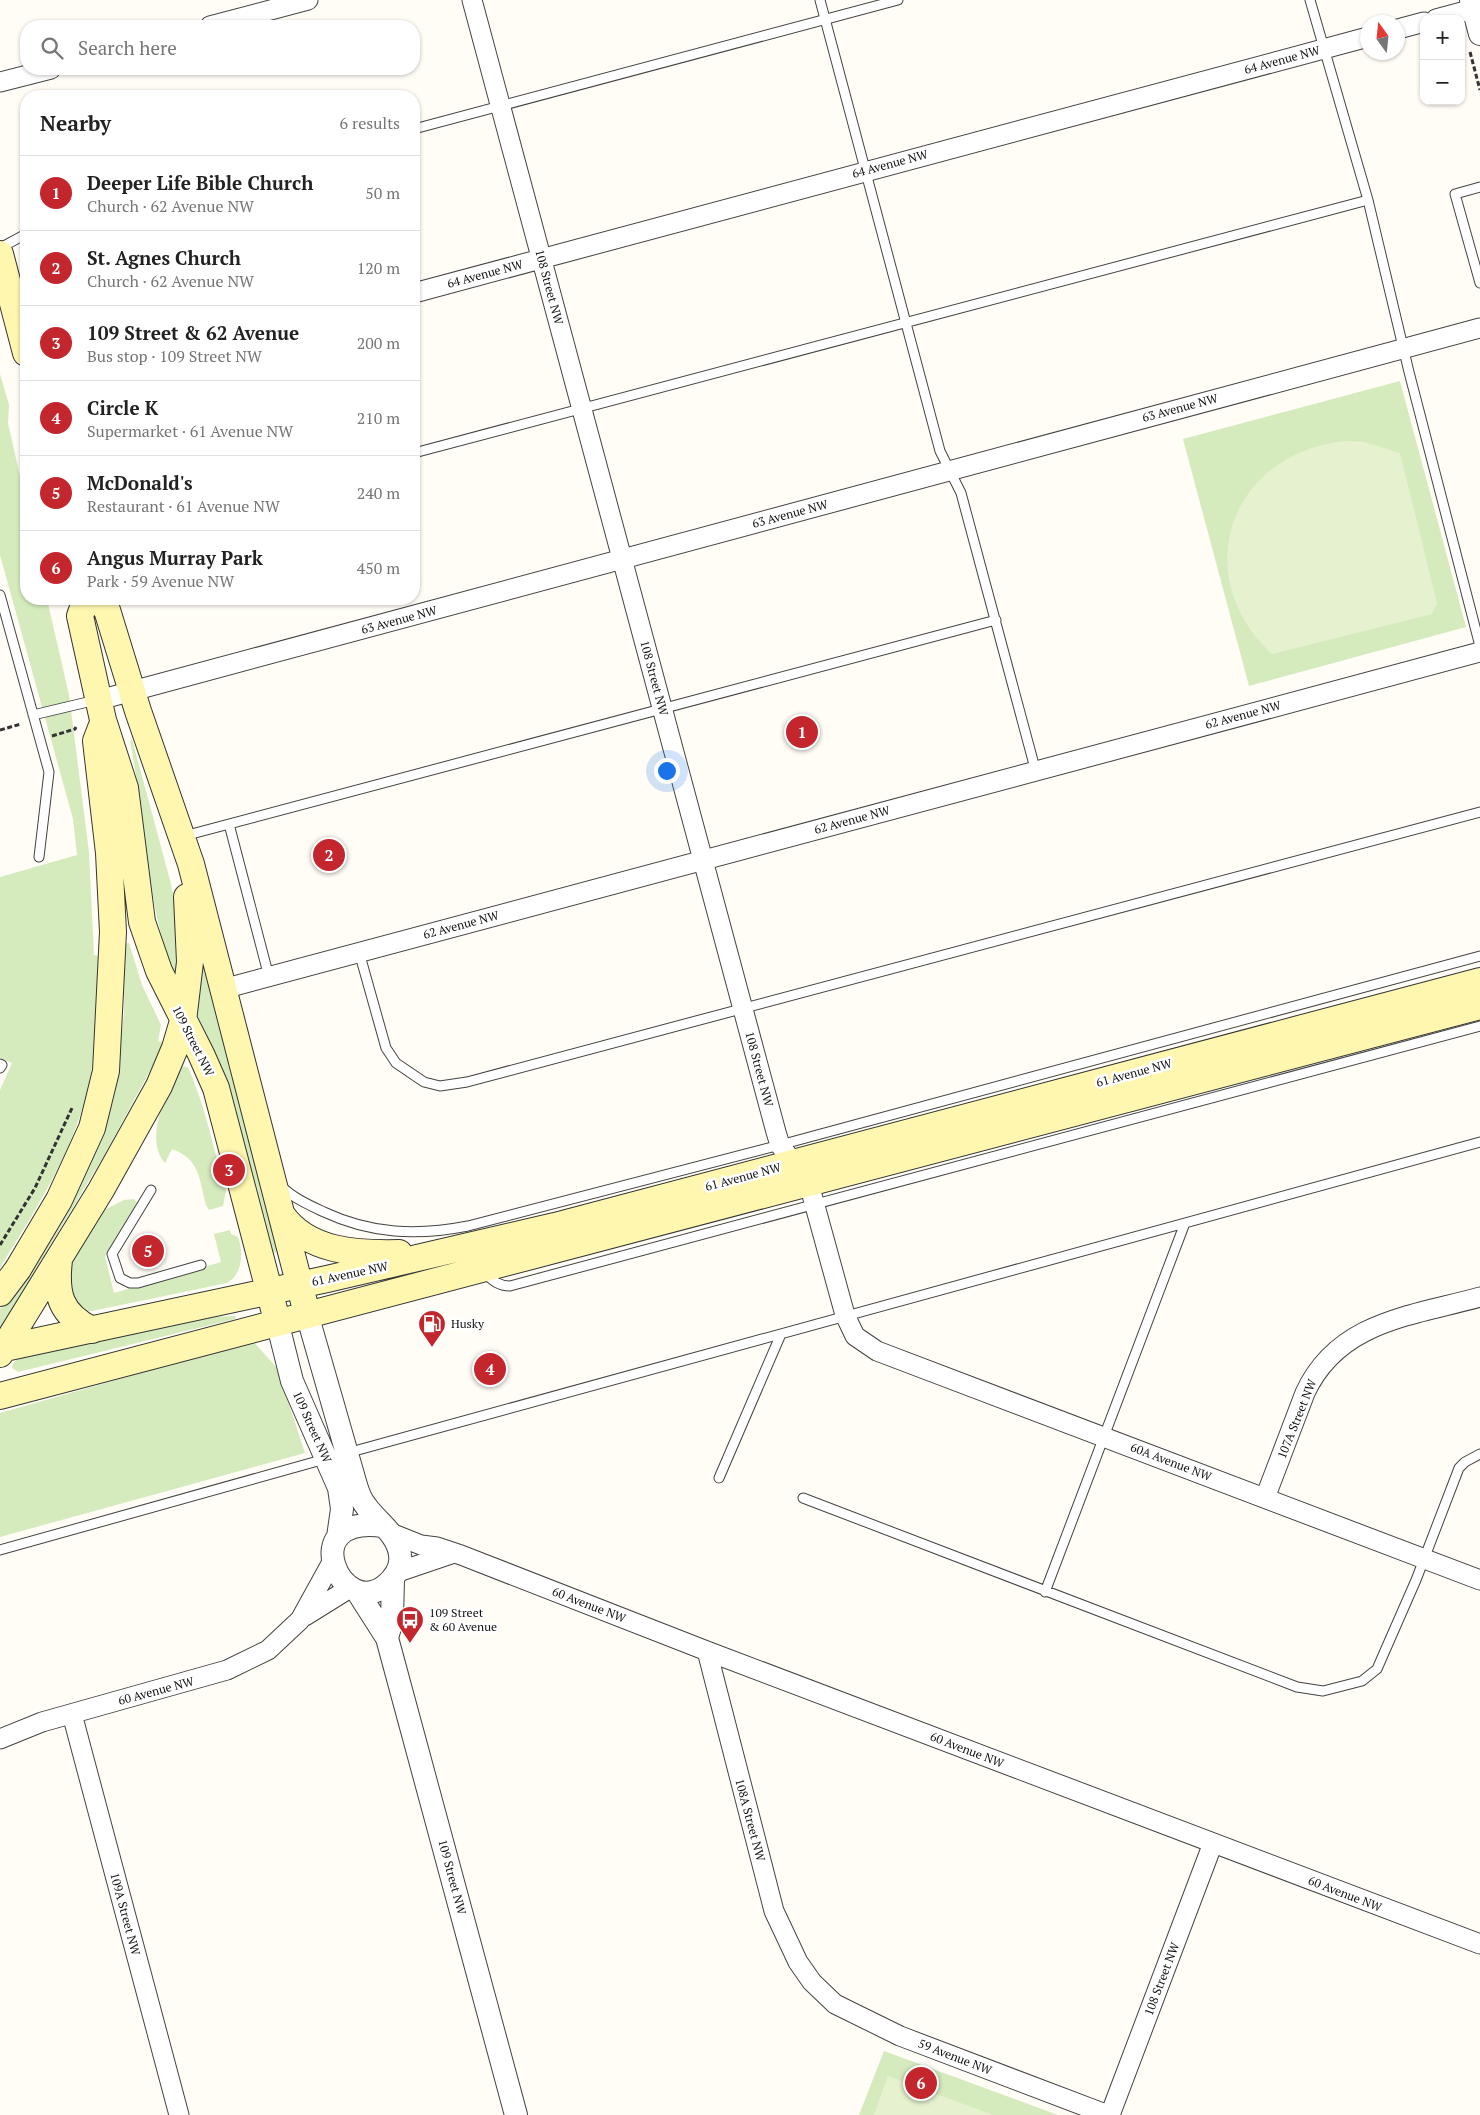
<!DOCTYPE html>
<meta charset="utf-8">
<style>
:root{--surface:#fff;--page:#f2f2f2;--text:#222;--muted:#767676;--line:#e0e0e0;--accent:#c4262e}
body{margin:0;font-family:"PT Serif",serif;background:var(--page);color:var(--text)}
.controls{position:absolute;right:15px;top:15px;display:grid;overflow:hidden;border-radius:10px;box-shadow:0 1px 4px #0004}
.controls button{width:45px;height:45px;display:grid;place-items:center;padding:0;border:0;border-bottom:1px solid var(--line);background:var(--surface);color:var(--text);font:25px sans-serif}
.compass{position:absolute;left:1360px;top:15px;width:45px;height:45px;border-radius:50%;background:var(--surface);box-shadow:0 1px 4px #0004;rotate:345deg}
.you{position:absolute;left:666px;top:770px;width:18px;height:18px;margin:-12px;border:4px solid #fff;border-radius:50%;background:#1a73e8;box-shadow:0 0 0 8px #1a73e833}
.badge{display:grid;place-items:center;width:32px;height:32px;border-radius:50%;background:var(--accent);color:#fff;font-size:16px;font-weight:700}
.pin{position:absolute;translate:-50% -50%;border:2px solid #fff;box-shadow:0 1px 5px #0006}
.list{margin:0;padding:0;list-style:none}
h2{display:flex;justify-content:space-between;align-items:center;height:65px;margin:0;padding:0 20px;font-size:21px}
h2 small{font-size:16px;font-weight:400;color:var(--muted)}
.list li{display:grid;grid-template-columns:32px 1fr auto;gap:15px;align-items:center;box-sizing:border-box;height:75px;padding:0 20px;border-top:1px solid var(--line)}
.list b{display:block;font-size:19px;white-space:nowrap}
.list p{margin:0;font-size:16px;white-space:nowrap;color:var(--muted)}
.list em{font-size:16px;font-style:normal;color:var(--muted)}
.icon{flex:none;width:28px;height:28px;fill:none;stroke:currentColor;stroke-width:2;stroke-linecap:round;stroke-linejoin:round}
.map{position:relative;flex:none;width:1480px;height:2115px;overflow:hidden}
.search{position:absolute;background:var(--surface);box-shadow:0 1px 4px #0004;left:20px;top:20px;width:400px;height:55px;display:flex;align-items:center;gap:12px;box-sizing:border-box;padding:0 18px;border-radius:20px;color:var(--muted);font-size:19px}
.panel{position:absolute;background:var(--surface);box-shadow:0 1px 4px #0004;left:20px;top:90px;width:400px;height:515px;border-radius:20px}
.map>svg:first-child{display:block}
.green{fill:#d5ebbd}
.pitch{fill:#e6f2cf}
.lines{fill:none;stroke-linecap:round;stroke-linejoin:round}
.service-casing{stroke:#444;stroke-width:11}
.minor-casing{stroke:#444;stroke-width:21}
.tertiary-casing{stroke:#444;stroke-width:24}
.secondary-casing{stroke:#333;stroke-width:28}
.path{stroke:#333;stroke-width:3;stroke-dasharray:5 2.5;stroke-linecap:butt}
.service{stroke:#fff;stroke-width:9}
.minor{stroke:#fff;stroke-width:19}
.tertiary{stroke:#fff;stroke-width:22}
.secondary{stroke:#fff6b0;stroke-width:26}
.labels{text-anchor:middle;stroke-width:5;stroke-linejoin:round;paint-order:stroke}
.street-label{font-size:12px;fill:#111;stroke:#fff}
.poi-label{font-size:12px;fill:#111;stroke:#fff;text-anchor:start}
</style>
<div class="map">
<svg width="1480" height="2115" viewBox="0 0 1480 2115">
<rect width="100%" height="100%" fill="#fffdf5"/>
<path class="green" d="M0,374L9,405L8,423L26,503V599H47L69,695L89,852L94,955L99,956C98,1005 98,1056 84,1103C67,1162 32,1215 0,1268V1090L12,1063L0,1058V877L77,855L73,819L0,555Z
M1400,381L1466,627L1249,686L1183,439Z
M132,739L171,884L175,907L176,971L173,972C145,898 146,819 130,742Z
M199,938L277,1236V1252L272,1253L219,1063L195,1010Z
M129,943L142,985L161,1025L158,1041L163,1042L159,1054L105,1154L0,1329V1309L31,1268L85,1176L107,1120L113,1101L124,1014V944Z
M179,1066L188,1067C201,1097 209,1128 217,1159L213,1162L216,1176H221L226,1191L223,1206L209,1210L206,1205C199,1179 200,1159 172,1149L165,1163C143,1139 168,1090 179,1066Z
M134,1199L137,1203L105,1256L114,1293L221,1262L214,1234L230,1230L231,1234L238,1237C244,1253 242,1275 227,1283L92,1311H81L71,1306L65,1271L104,1210L124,1200Z
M236,1316L235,1319L18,1372L12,1368L13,1363L22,1356L208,1317Z
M253,1341L277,1368L305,1453L0,1537V1413Z
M884,2051L1058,2115H859Z"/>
<path class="pitch" d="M1345,441L1364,442L1400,453L1437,603L1432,614L1272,654C1187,575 1230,453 1345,441Z
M888,2076L993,2115H874Z"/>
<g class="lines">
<defs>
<path id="service" d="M820,0L940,451L961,493L1036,772
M1310,0L1368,200L1409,372L1480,646
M414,129L898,0
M1480,187L1455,194L1480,283
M0,248L26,234
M414,453L1368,200
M0,595L49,772L39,857
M33,715L96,700
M229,824L269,977
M184,836L996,620
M359,952L386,1048L396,1063L424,1082L440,1086L467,1082L1480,812
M0,1064L2,1065L0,1068
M281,1186C293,1198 309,1205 324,1212C371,1234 417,1236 468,1226L780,1145L1480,956
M151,1190L112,1254L120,1278L130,1283H138L201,1265
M484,1273C493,1281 499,1286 510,1286L1480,1026
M347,1453L1480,1142
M719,1478L781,1334
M803,1498L1297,1687L1323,1691L1362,1681L1377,1669L1416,1580L1459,1468L1465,1462L1480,1454
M0,1550L325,1459
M1045,1592L1185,1223"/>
<path id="minor" d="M472,0L776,1132L780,1145L809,1184L845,1315L855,1336L877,1351L1480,1580
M1436,19L1473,9
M210,26L308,0
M1398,29L1424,22
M0,82L51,69
M414,293L1368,37
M99,700L1480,328
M223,989L1480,652
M1265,1498L1305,1393C1338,1321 1412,1316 1480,1297
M391,1533L421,1545L437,1547L461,1555L707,1651L1480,1944
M398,1572L454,1553
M305,1616L350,1588
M707,1651L774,1911L798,1962L812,1982L835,2004L900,2036L1108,2115
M72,1714L179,2115
M0,1739L42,1722L227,1670L268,1650L300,1620L332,1562
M1110,2115L1213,1843"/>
<path id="tertiary" d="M1471,0L1480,34
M307,1314L356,1485C358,1492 361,1500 366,1506C377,1522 398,1534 400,1555C402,1567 395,1577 386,1585C342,1622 293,1514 383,1526
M277,1321L292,1381L339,1488L342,1509L338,1537
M357,1591L387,1638L516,2115
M387,1638L392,1620L393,1578"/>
<path id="secondary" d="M0,254L26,353
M86,599L80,616L103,720L125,788L142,922L159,971L201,1054L216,1088L274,1309
M98,599L107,610L138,711L191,864L304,1302
M282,1215C308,1252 357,1254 399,1253
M59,1260C55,1294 60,1314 92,1330
M0,1293L18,1269L59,1200L92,1128L106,1071L113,932L109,853L96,741L101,728
M0,1349L327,1279L555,1226L1480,981
M0,1354L101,1190L159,1086L175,1048L183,1021L190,962L187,897
M0,1396L1480,1006"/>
</defs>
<use href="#service" class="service-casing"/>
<use href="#minor" class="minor-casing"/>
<use href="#tertiary" class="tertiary-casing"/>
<use href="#secondary" class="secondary-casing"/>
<path class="path" d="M1470,52L1480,90
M0,730L21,724
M52,736L75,729L76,727
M0,1245L35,1188L72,1108"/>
<use href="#service" class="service"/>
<use href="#minor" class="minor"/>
<use href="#tertiary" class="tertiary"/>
<use href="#secondary" class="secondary"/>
</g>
<defs>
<symbol id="fuel-pin" viewBox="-11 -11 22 30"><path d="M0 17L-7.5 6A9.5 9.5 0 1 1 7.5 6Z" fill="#c4262e" stroke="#fff"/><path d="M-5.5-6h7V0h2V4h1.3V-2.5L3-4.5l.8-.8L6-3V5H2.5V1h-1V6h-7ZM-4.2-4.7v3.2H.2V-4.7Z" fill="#fff"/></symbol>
<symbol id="bus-pin" viewBox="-11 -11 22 30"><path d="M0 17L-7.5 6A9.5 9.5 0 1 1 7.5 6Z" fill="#c4262e" stroke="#fff"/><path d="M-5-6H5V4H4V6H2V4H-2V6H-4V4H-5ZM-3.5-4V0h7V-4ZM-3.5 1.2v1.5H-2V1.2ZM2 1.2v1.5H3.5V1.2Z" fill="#fff"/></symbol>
</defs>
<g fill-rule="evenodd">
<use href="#fuel-pin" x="416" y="1308" width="32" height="43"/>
<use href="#bus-pin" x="394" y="1604" width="32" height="43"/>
</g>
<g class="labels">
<g class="street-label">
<text transform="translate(1282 60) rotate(-15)" y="4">64 Avenue NW</text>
<text transform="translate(890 164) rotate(-15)" y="4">64 Avenue NW</text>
<text transform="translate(485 274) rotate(-15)" y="4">64 Avenue NW</text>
<text transform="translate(549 287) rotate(75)" y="4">108 Street NW</text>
<text transform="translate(1180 408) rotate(-15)" y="4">63 Avenue NW</text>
<text transform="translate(790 514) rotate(-15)" y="4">63 Avenue NW</text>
<text transform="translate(399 620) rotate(-15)" y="4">63 Avenue NW</text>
<text transform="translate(654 678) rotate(75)" y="4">108 Street NW</text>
<text transform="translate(1243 715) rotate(-15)" y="4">62 Avenue NW</text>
<text transform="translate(852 820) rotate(-15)" y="4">62 Avenue NW</text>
<text transform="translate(461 925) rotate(-15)" y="4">62 Avenue NW</text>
<text transform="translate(193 1041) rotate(63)" y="4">109 Street NW</text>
<text transform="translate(759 1069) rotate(75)" y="4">108 Street NW</text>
<text transform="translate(1134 1073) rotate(-15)" y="4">61 Avenue NW</text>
<text transform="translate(743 1177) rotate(-15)" y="4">61 Avenue NW</text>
<text transform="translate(350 1274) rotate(-12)" y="4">61 Avenue NW</text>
<text transform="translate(1297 1419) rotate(-68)" y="4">107A Street NW</text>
<text transform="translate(312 1427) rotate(66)" y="4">109 Street NW</text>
<text transform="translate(1171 1462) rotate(21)" y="4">60A Avenue NW</text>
<text transform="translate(589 1605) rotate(21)" y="4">60 Avenue NW</text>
<text transform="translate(156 1691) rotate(-15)" y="4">60 Avenue NW</text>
<text transform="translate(967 1750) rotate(21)" y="4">60 Avenue NW</text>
<text transform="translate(750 1820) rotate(75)" y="4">108A Street NW</text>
<text transform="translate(452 1877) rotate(75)" y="4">109 Street NW</text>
<text transform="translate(1345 1894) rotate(21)" y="4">60 Avenue NW</text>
<text transform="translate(125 1914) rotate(75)" y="4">109A Street NW</text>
<text transform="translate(1162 1979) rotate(-69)" y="4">108 Street NW</text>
<text transform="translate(955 2057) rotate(21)" y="4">59 Avenue NW</text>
</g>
<g class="poi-label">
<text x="451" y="1328">Husky</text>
<text x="429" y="1617">109 Street<tspan x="429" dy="14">&amp; 60 Avenue</tspan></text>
</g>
</g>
</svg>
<div class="controls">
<button>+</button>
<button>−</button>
</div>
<svg class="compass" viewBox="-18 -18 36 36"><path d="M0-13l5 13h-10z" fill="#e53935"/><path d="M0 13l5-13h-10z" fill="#767676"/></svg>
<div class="you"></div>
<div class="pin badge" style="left:802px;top:732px">1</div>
<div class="pin badge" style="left:329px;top:855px">2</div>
<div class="pin badge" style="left:229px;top:1170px">3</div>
<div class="pin badge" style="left:490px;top:1369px">4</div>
<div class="pin badge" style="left:148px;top:1251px">5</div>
<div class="pin badge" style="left:921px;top:2083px">6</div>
<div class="search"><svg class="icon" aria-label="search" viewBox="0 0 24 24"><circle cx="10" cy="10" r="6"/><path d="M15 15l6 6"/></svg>Search here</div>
<section class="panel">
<h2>Nearby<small>6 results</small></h2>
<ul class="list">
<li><span class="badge">1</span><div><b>Deeper Life Bible Church</b><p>Church · 62 Avenue NW</p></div><em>50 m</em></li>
<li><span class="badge">2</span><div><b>St. Agnes Church</b><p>Church · 62 Avenue NW</p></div><em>120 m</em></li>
<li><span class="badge">3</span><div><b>109 Street &amp; 62 Avenue</b><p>Bus stop · 109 Street NW</p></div><em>200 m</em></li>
<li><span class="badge">4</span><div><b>Circle K</b><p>Supermarket · 61 Avenue NW</p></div><em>210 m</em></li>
<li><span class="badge">5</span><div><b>McDonald's</b><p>Restaurant · 61 Avenue NW</p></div><em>240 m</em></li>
<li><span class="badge">6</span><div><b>Angus Murray Park</b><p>Park · 59 Avenue NW</p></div><em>450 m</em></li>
</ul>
</section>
</div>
